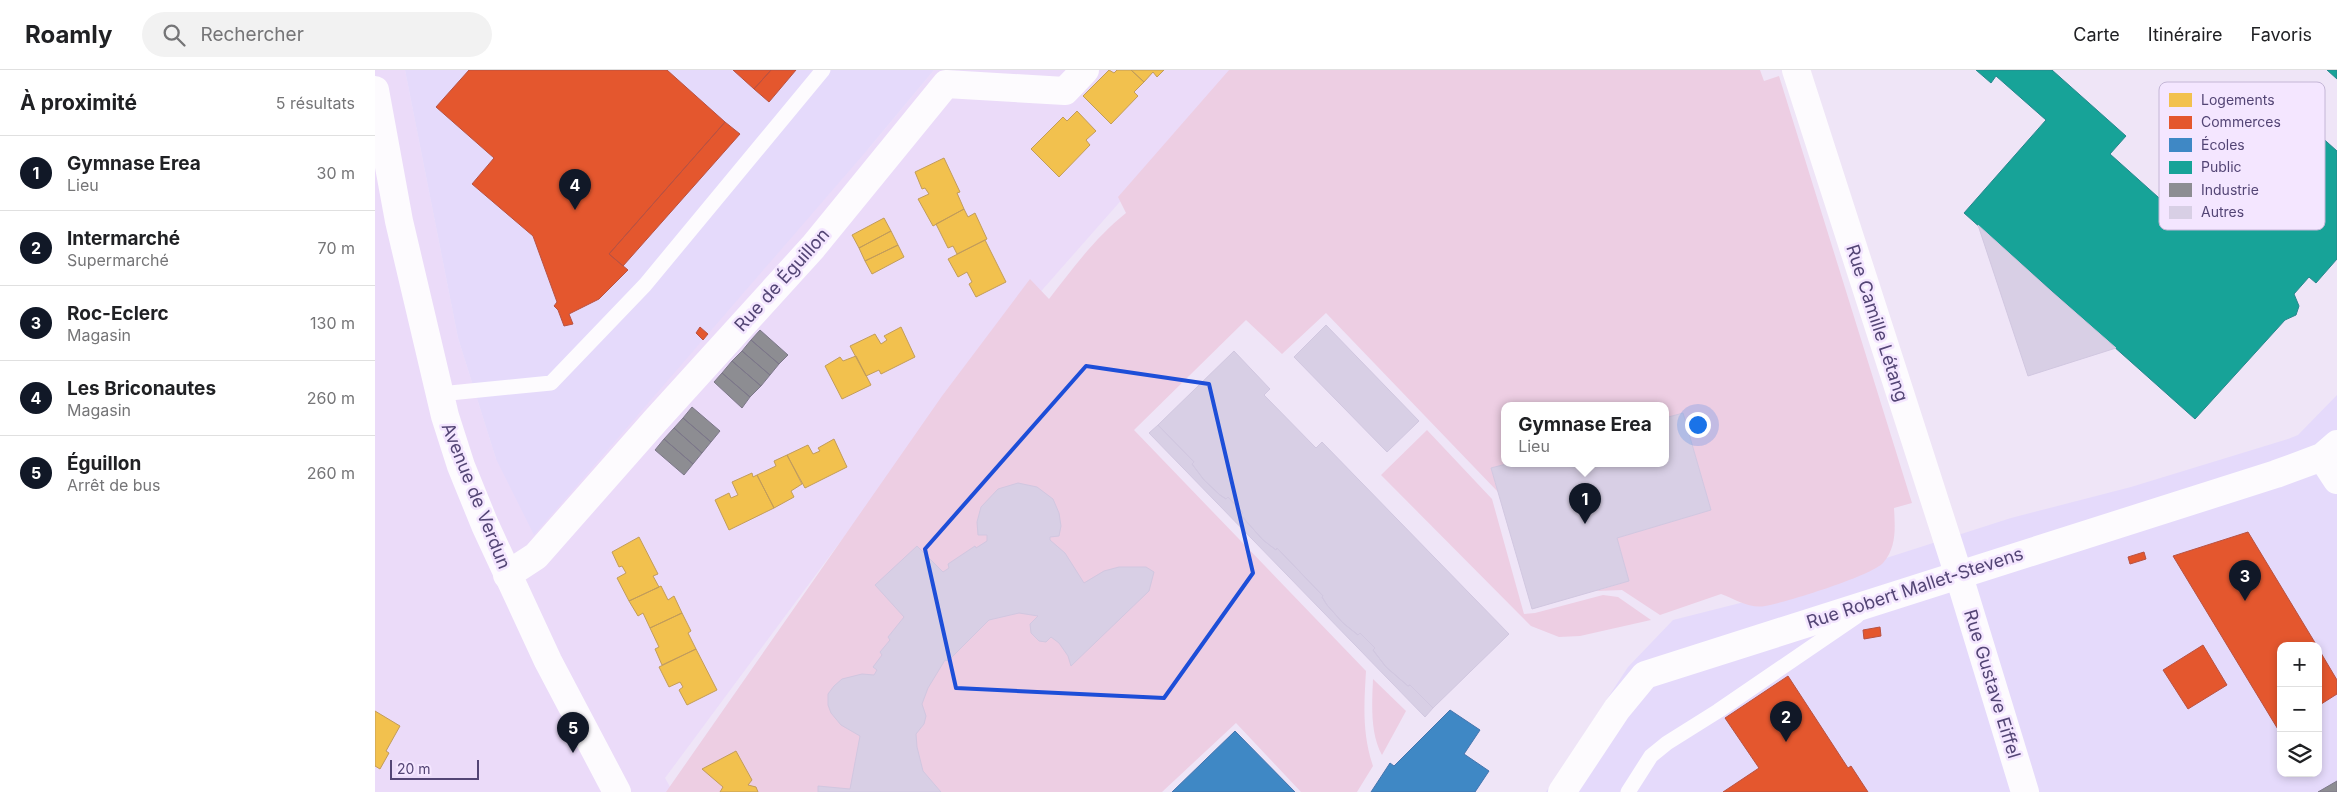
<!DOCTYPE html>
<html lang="fr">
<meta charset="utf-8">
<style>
:root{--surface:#fff;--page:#f2f2f2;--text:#202124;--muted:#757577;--line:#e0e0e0;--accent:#111827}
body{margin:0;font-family:Inter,sans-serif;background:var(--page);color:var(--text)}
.controls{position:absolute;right:15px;bottom:15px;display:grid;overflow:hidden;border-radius:10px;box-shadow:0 2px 8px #0003}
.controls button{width:45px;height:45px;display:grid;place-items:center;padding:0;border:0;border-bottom:1px solid var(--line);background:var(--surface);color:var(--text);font:25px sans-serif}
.scale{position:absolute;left:15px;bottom:12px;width:89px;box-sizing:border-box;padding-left:5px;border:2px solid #534575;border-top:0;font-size:14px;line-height:18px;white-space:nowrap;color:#534575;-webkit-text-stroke:4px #f4e6ff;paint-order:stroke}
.you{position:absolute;left:1322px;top:354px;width:18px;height:18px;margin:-12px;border:4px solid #fff;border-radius:50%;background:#1a73e8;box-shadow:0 0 0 8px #1a73e833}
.badge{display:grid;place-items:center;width:32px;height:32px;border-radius:50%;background:var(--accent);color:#fff;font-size:16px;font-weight:700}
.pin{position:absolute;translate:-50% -41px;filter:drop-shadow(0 1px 2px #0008)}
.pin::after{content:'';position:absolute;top:26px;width:18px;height:15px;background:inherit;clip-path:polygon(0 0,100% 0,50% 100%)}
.popup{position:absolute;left:1126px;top:332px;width:168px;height:65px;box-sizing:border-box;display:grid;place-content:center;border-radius:10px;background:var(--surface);filter:drop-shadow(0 1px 4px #0005);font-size:16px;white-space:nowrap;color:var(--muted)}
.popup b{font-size:19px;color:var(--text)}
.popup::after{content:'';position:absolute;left:50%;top:100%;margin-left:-10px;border:10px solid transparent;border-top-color:var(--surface)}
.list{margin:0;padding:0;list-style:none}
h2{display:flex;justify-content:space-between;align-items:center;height:65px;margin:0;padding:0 20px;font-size:21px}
h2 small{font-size:16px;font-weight:400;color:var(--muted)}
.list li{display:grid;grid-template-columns:32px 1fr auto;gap:15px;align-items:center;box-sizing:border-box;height:75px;padding:0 20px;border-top:1px solid var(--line)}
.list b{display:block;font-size:19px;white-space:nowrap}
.list p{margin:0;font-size:16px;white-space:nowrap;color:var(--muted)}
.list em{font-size:16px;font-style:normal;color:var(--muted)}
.icon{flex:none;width:28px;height:28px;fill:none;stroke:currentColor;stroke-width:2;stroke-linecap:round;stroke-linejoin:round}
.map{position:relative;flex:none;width:1962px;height:722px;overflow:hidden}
header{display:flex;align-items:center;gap:30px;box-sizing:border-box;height:70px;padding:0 25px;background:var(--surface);border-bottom:1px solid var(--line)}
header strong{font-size:24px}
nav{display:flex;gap:28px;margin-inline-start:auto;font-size:18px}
.search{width:350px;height:45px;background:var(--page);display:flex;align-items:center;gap:12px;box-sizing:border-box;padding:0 18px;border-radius:28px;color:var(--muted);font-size:19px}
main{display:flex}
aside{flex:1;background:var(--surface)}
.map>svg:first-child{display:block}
.residential{fill:#ebdbf9}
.commercial{fill:#e5dafb;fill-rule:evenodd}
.green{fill:#edcee3}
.homes{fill:#f2c14e;stroke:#c29c5a}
.shops{fill:#e4572e;stroke:#b85243}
.schools{fill:#3f88c5;stroke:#4574ad}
.public{fill:#17a398;stroke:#29878e}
.industry{fill:#8d8d92;stroke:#7c7789}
.building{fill:#d8cfe5;stroke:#d1c7e0}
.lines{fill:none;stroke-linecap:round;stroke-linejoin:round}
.lane{stroke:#fdfbfe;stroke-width:15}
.street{stroke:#fdfbfe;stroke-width:28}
.secondary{stroke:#fdfbfe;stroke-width:28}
.marked{fill:none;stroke:#1d4ed8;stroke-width:4;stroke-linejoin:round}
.labels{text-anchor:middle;stroke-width:5;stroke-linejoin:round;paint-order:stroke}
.street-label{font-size:18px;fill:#534575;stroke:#f4e6ff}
.key{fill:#f4e6ff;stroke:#c4b6d6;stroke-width:1}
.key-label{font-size:14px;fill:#534575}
</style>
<header>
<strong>Roamly</strong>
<div class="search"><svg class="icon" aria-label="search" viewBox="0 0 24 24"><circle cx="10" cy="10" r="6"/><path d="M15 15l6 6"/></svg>Rechercher</div>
<nav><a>Carte</a><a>Itinéraire</a><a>Favoris</a></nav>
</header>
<main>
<aside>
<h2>À proximité<small>5 résultats</small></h2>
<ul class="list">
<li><span class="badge">1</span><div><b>Gymnase Erea</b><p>Lieu</p></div><em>30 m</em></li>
<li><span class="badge">2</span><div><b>Intermarché</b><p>Supermarché</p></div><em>70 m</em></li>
<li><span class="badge">3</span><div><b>Roc-Eclerc</b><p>Magasin</p></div><em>130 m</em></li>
<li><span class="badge">4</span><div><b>Les Briconautes</b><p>Magasin</p></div><em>260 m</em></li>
<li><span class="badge">5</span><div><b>Éguillon</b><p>Arrêt de bus</p></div><em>260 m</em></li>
</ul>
</aside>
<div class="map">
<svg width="1962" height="722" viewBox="0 0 1962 722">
<rect width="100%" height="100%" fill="#efe5f7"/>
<path class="residential" d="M0,0H30L83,268L121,389L494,78L559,0H861L572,328L290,708L298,722H0Z"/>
<path class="commercial" d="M30,0H559L494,78L159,465L121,389L83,268Z
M1962,325V722H1171L1253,597L1298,550L1393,526L1636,448L1756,417L1913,369L1923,365ZM1906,576H1943V703H1906Z"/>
<path class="green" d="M854,0H1385L1389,11L1404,6L1537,433L1519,438C1520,457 1522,477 1508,493C1496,506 1409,533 1390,536C1375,539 1360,529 1346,524L1285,545L1247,520L1221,521L1254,511L1242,468L1336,440L1308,343L1290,348V335H1130V393H1135L1116,398L1123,422L951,243L907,284L871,250L759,360L991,601C989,635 987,663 998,696L982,722H926L861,653L787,722H291L567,326L655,209L674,229C698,198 720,168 751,143L743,127Z
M1052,360L1117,429L1149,544L1160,543L1228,525L1243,527L1276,550L1205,566L1184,567L1156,556L1006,405Z
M998,609L1031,641L1007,685C995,663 997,634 998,609Z"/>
<path class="homes" d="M734,0L739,3L742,0H756L769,12L759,22L763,26L736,54L708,26Z
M756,0H789L782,7L778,2L769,12Z
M702,41L721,61L711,70L715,75L684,107L656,79L688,47L692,51Z
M569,88L585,122L582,123L589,139L558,156L543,129L554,124L550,118L547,119L540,102Z
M589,139L593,147L600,143L612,169L582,184L578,176L573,178L561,154Z
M509,148L516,161L484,178L477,165Z
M516,161L523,175L490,191L484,178Z
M610,170L631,212L601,227L594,214L597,212L592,202L583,207L573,189Z
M523,175L529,187L497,204L490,191Z
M526,257L540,287L506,304L504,300L491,306L475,276L500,264L506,274L512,270L509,266Z
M481,286L496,315L467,329L450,296L465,287L468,291Z
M459,369L472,397L430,418L412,385L433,375L438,384L445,381L443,378Z
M412,385L427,414L416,421L419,427L399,438L382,405L401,396L399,391Z
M377,403L378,407L382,405L399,438L354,460L340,430L354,423L356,428L363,425L357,412Z
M264,467L283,504L278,506L284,517L254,531L242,508L251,503L247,496L244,497L237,482Z
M286,516L293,530L299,526L307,543L275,558L268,543L263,546L254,531Z
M307,543L316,561L313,563L321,579L287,595L280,579L284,577L275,558Z
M321,579L342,620L312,635L304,620L308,617L305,612L294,617L284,597Z
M0,641L25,656L11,681L14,683L5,699L0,696Z
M361,681L377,710L373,715L381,717L383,722H345L348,717L327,699Z"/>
<path class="shops" d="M94,0H292L350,52L234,184L253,200L224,229L194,244L198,254L189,256L183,240L179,236L182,232L158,166L97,114L119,88L61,37Z
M358,0H396L379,19Z
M396,0H421L394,32L379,19Z
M350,52L365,64L248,196L234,184Z
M325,257L333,264L328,270L321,263Z
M1873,462L1942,576H1906V659L1904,661L1798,486Z
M1769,482L1771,489L1755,494L1753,487Z
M1505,557L1506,566L1489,569L1488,560Z
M1828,575L1852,615L1813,639L1788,600Z
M1943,578L1962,610V624L1943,636Z
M1413,606L1473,698L1476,696L1493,722H1348L1384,698L1350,648Z"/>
<path class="schools" d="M1075,640L1105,660L1089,684L1114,701L1100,722H996L1015,693L1019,696Z
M860,661L920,722H797Z"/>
<path class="public" d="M1601,0H1677L1751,66L1735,84L1812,153L1850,110L1861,120L1889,87L1879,78L1914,38L1962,81V189L1941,213L1934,207L1919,224L1924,236L1921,245L1910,250L1820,349L1589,143L1671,50L1621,6L1616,13Z
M1952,0H1962V9Z"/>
<path class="industry" d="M385,260L413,285L404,294L376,270Z
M376,270L404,294L395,305L367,281Z
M367,281L395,305L386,316L357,291Z
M357,291L386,316L375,327L347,303Z
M347,303L375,327L367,338L339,312Z
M317,337L345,361L336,372L308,348Z
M308,348L336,372L327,383L299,358Z
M299,358L327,383L318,394L289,369Z
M289,369L318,394L309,405L280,380Z
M1962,711V722H1943Z"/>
<path class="building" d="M1879,78L1889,87L1861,120L1850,110Z
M1603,155L1677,222L1741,278L1653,306Z
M951,255L1044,351L1012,382L919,287Z
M859,281L895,319L889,325L941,378L947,372L1134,564L1058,638L1035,615L1033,616L1011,597L998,580L1000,578L985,563L983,565L968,553L952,535L947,527L948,526L902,478L901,480L888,470L871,451L866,445L868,443L853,427L851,429L845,425L829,410L817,394L819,392L783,355Z
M1308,343L1336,440L1242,468L1254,511L1157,539L1116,398L1135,393H1290V348Z
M783,355L819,392L817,394L829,410L845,425L851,429L853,427L868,443L866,445L871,451L888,470L901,480L902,478L948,526L947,527L952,535L968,553L983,565L985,563L1000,578L998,580L1011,597L1033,616L1035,615L1058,638L1050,647L774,363Z
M643,413L662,417L678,429L684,443L686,456L684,466L675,467V470L690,483L709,513L729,501L744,497H771L779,502L774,521L696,596L693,586L684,573L676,567L671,572L664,571L656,563L655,554L663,546L644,543L614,550L573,591L570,590L553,618L547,634L551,646L549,654L541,664L542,677L548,701L566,722H443V716L475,719L485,666L466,655L456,643L453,635V624L459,616L467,609L487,604L499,605L502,600L498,597L507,585L505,582L515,570L513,567L529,547L500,515L542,476L568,502L574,498L573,494L600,476L601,478L612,471V465H603L602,452L606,437L623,419Z"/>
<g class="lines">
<path class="lane" d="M65,324L176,313L270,215L448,0
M1253,722L1276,686L1292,673L1343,641L1482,546"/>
<path class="street" d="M1421,0L1584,506L1650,722
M1947,387L1962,410
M132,505L161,486L280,351L438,177L571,14L690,21L710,0
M1187,722L1242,639L1270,605L1901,404L1947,387L1962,374"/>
<path class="secondary" d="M0,20L24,151L70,346L86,396L110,455L173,591L242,722"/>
</g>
<path class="marked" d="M711,296L834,314L878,503L789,628L581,618L550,479Z"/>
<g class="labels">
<g class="street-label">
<text transform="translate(407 210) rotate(-48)" y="6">Rue de Éguillon</text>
<text transform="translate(1502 253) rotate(72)" y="6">Rue Camille Létang</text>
<text transform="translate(101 426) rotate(68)" y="6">Avenue de Verdun</text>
<text transform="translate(1540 518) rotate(-18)" y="6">Rue Robert Mallet-Stevens</text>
<text transform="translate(1617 614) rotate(73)" y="6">Rue Gustave Eiffel</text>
</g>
</g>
<rect x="1784" y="12" width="166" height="148" rx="8" class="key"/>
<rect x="1794" y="23" width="23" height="14" fill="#f2c14e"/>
<rect x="1794" y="46" width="23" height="13" fill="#e4572e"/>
<rect x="1794" y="68" width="23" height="14" fill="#3f88c5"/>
<rect x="1794" y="91" width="23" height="13" fill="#17a398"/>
<rect x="1794" y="113" width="23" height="14" fill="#8d8d92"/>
<rect x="1794" y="136" width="23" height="13" fill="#d8cfe5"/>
<g class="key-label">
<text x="1826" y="35">Logements</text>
<text x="1826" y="57">Commerces</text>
<text x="1826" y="80">Écoles</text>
<text x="1826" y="102">Public</text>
<text x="1826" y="125">Industrie</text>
<text x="1826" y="147">Autres</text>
</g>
</svg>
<div class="controls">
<button>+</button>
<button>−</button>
<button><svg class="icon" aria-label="layers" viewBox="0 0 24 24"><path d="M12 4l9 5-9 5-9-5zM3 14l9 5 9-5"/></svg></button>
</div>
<div class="scale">20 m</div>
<div class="you"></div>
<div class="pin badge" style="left:1210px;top:454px">1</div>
<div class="popup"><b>Gymnase Erea</b>Lieu</div>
<div class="pin badge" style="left:1411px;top:672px">2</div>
<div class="pin badge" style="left:1870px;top:531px">3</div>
<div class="pin badge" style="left:200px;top:140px">4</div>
<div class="pin badge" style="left:198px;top:683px">5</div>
</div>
</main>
